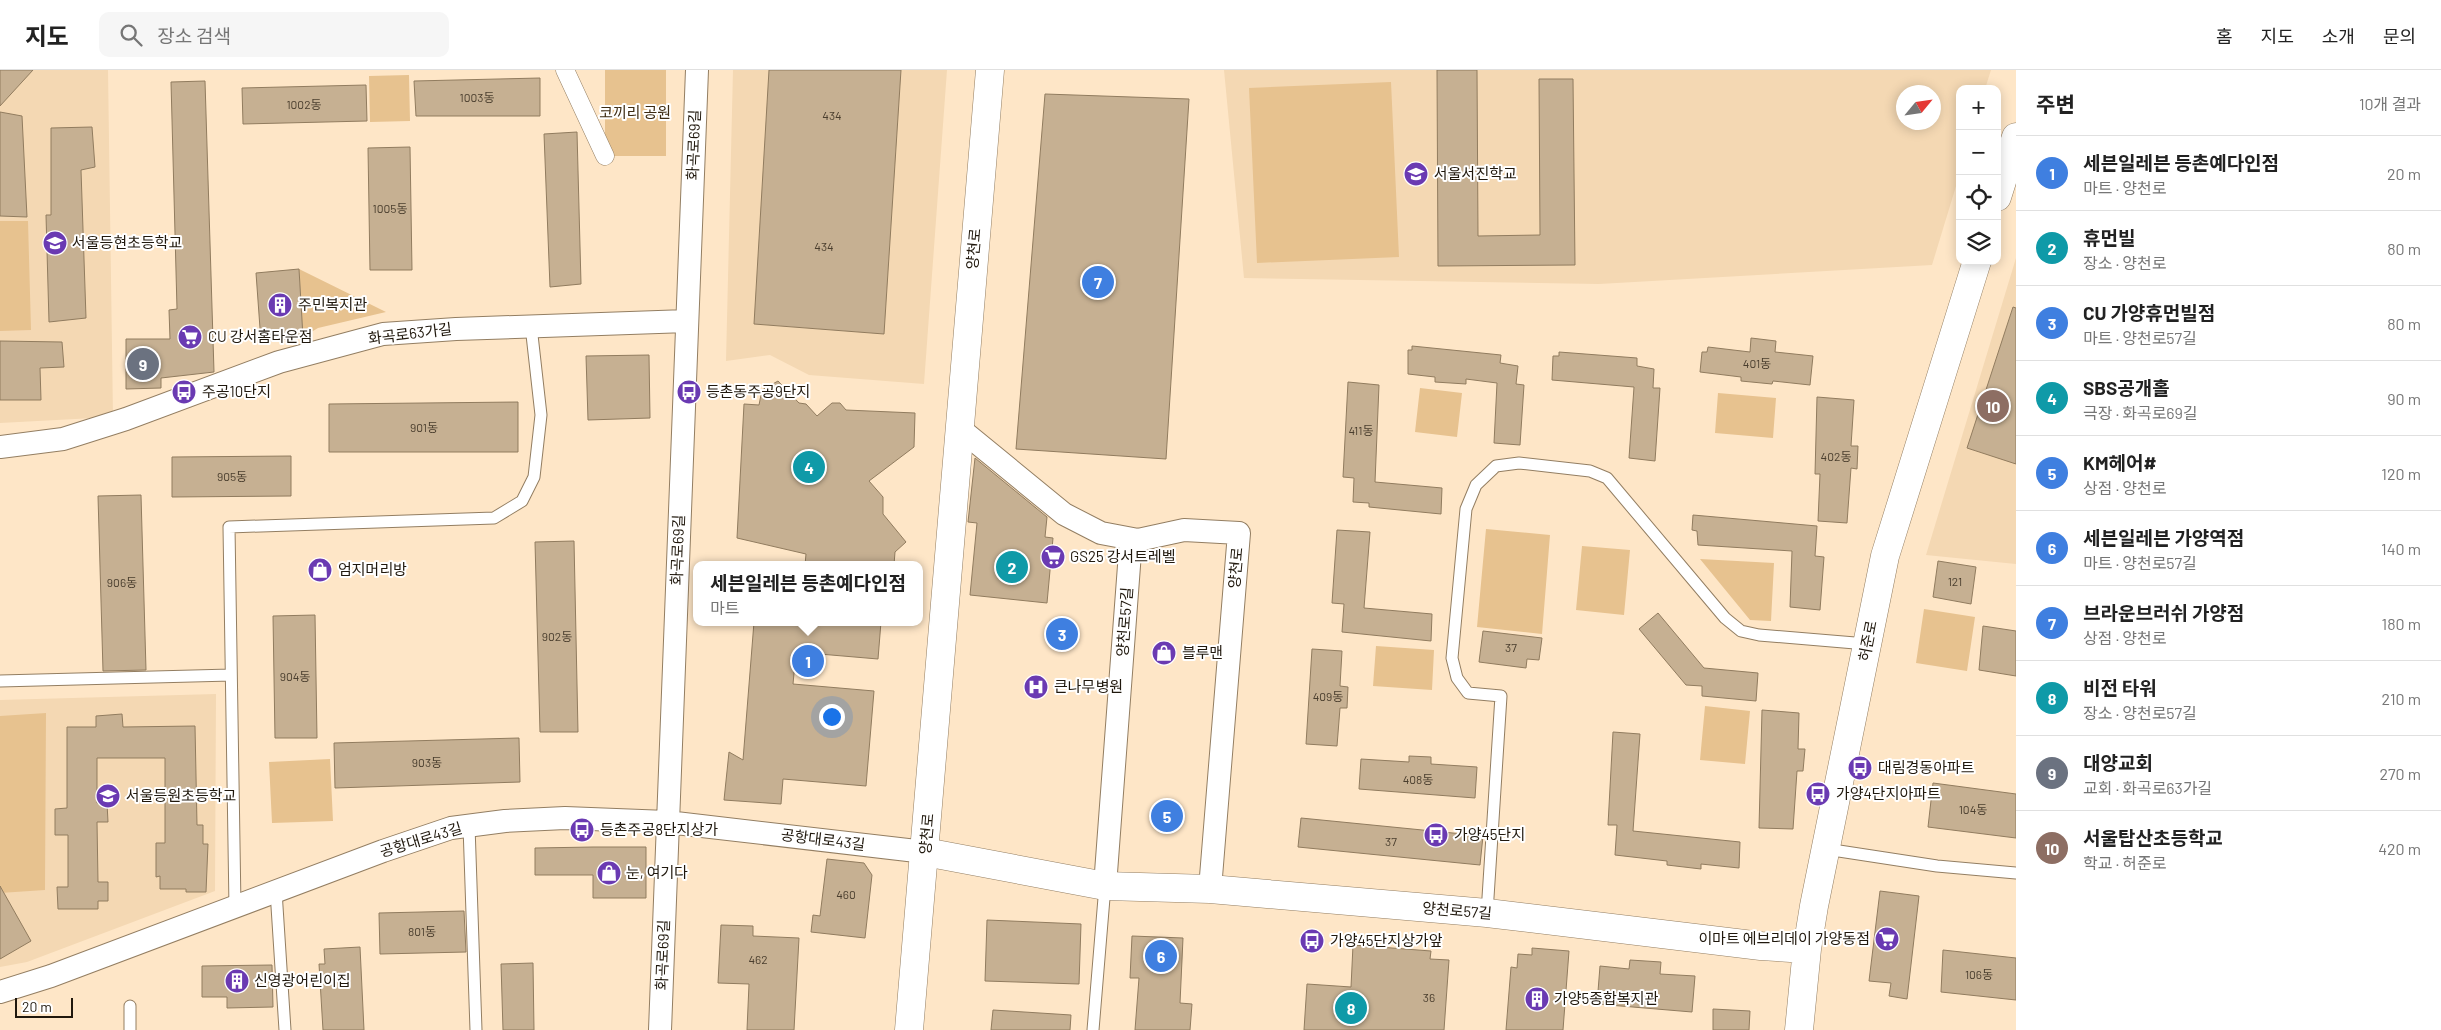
<!DOCTYPE html>
<html lang="ko">
<meta charset="utf-8">
<style>
:root{--surface:#fff;--page:#f6f6f6;--text:#222;--muted:#767676;--line:#e0e0e0;--accent:#6a3ab2}
body{margin:0;font-family:Barlow,"Noto Sans KR",sans-serif;background:var(--page);color:var(--text)}
.controls{position:absolute;right:15px;top:15px;display:grid;overflow:hidden;border-radius:10px;box-shadow:0 2px 12px #0003}
.controls button{width:45px;height:45px;display:grid;place-items:center;padding:0;border:0;border-bottom:1px solid var(--line);background:var(--surface);color:var(--text);font:25px sans-serif}
.compass{position:absolute;left:1896px;top:15px;width:45px;height:45px;border-radius:50%;background:var(--surface);box-shadow:0 2px 12px #0003;rotate:61deg}
.scale{position:absolute;left:15px;bottom:12px;width:58px;box-sizing:border-box;padding-left:5px;border:2px solid #20180d;border-top:0;font-size:14px;line-height:18px;white-space:nowrap;color:#20180d;-webkit-text-stroke:4px #fff;paint-order:stroke}
.you{position:absolute;left:831px;top:646px;width:18px;height:18px;margin:-12px;border:4px solid #fff;border-radius:50%;background:#1a73e8;box-shadow:0 0 0 8px #1a73e833}
.badge{display:grid;place-items:center;width:32px;height:32px;border-radius:50%;background:var(--accent);color:#fff;font-size:16px;font-weight:700}
.pin{position:absolute;translate:-50% -50%;border:2px solid #fff;box-shadow:0 1px 5px #0006}
.popup{position:absolute;left:693px;top:491px;width:230px;height:65px;box-sizing:border-box;display:grid;place-content:center;border-radius:10px;background:var(--surface);filter:drop-shadow(0 1px 4px #0005);font-size:16px;white-space:nowrap;color:var(--muted)}
.popup b{font-size:19px;color:var(--text)}
.popup::after{content:'';position:absolute;left:50%;top:100%;margin-left:-10px;border:10px solid transparent;border-top-color:var(--surface)}
.list{margin:0;padding:0;list-style:none}
h2{display:flex;justify-content:space-between;align-items:center;height:65px;margin:0;padding:0 20px;font-size:21px}
h2 small{font-size:16px;font-weight:400;color:var(--muted)}
.list li{display:grid;grid-template-columns:32px 1fr auto;gap:15px;align-items:center;box-sizing:border-box;height:75px;padding:0 20px;border-top:1px solid var(--line)}
.list b{display:block;font-size:19px;white-space:nowrap}
.list p{margin:0;font-size:16px;white-space:nowrap;color:var(--muted)}
.list em{font-size:16px;font-style:normal;color:var(--muted)}
.icon{flex:none;width:28px;height:28px;fill:none;stroke:currentColor;stroke-width:2;stroke-linecap:round;stroke-linejoin:round}
.map{position:relative;flex:none;width:2016px;height:960px;overflow:hidden}
header{display:flex;align-items:center;gap:30px;box-sizing:border-box;height:70px;padding:0 25px;background:var(--surface);border-bottom:1px solid var(--line)}
header strong{font-size:24px}
nav{display:flex;gap:28px;margin-inline-start:auto;font-size:18px}
.search{width:350px;height:45px;background:var(--page);display:flex;align-items:center;gap:12px;box-sizing:border-box;padding:0 18px;border-radius:10px;color:var(--muted);font-size:19px}
main{display:flex}
aside{flex:1;background:var(--surface)}
.map>svg:first-child{display:block}
.built{fill:#f4d8b3;fill-rule:evenodd}
.green{fill:#e7c28f}
.building{fill:#c6b092;stroke:#917c5f}
.lines{fill:none;stroke-linecap:round;stroke-linejoin:round}
.service-casing{stroke:#937e62;stroke-width:13}
.pedestrian-casing{stroke:#937e62;stroke-width:19}
.minor-casing{stroke:#937e62;stroke-width:24}
.tertiary-casing{stroke:#937e62;stroke-width:29}
.secondary-casing{stroke:#937e62;stroke-width:29}
.service{stroke:#fff;stroke-width:11}
.pedestrian{stroke:#fff;stroke-width:18}
.minor{stroke:#fff;stroke-width:22}
.tertiary{stroke:#fff;stroke-width:28}
.secondary{stroke:#fff;stroke-width:28}
.labels{text-anchor:middle;stroke-width:4;stroke-linejoin:round;paint-order:stroke}
.number-label{font-size:12px;fill:#4a3e2e}
.park-label{font-size:15px;fill:#3d2b12;stroke:#fff}
.street-label{font-size:15px;fill:#20180d;stroke:#fff}
.poi-label{font-size:15px;fill:#20180d;stroke:#fff;text-anchor:start}
</style>
<header>
<strong>지도</strong>
<div class="search"><svg class="icon" aria-label="search" viewBox="0 0 24 24"><circle cx="10" cy="10" r="6"/><path d="M15 15l6 6"/></svg>장소 검색</div>
<nav><a>홈</a><a>지도</a><a>소개</a><a>문의</a></nav>
</header>
<main>
<div class="map">
<svg width="2016" height="960" viewBox="0 0 2016 960">
<rect width="100%" height="100%" fill="#fee6c7"/>
<path class="built" d="M0,0H108L113,347L0,353Z
M733,0H947L924,314L809,305L770,285L726,291Z
M1224,0H1991L1985,19H1960V103L1932,195L1599,214L1244,208ZM1904,22H1934V52H1904Z
M2016,188V494L1926,485Z
M216,624L215,821L27,892L0,897V630Z"/>
<path class="green" d="M605,0H666V86H605Z
M409,5L410,51L370,52L369,6Z
M1391,12L1399,187L1257,193L1249,18Z
M0,151H28L31,260L0,261Z
M299,199L386,242L318,258L303,267Z
M1420,318L1462,323L1457,367L1415,362Z
M1718,323L1776,328L1773,368L1715,363Z
M1486,459L1550,465L1542,564L1477,557Z
M1582,476L1630,480L1624,545L1576,540Z
M1700,489L1774,493L1771,551L1750,550Z
M1924,539L1975,547L1967,601L1916,593Z
M1376,576L1434,580L1432,620L1373,616Z
M1705,636L1750,641L1745,694L1700,690Z
M46,643L45,820L0,823V646Z
M330,689L333,751L272,753L269,692Z"/>
<path class="building" d="M0,0H33L0,36Z
M769,0H901L884,264L754,254Z
M1437,0H1477L1478,166L1540,165L1539,9H1573L1575,195L1438,196Z
M540,8V46H416L414,11Z
M205,11L214,302L161,308V318L126,319V269H170L169,240L177,239L171,12Z
M366,15L367,51L243,54L242,18Z
M1045,24L1189,29L1166,389L1016,379Z
M0,42L22,46L27,147L0,146Z
M92,57L95,97L81,100L86,248L49,252L46,145H51V58Z
M577,62L581,214L550,217L544,64Z
M410,77L412,200H370L368,78Z
M299,199L303,267L261,272L256,203Z
M2013,237L2016,238V394L1967,378Z
M1751,268L1776,271L1775,282L1813,286L1810,315L1773,311L1772,314L1741,311V307L1700,302L1702,282H1707L1708,277L1750,282Z
M0,271L62,272L64,297L40,298L41,330H0Z
M1412,276L1501,285L1500,293L1518,296L1516,314L1524,315L1520,375L1494,373L1497,313L1466,309V314L1435,312V307L1408,304V280H1412Z
M1559,282L1637,288V296L1654,299L1653,318H1660L1655,391L1629,388L1634,317L1552,310L1553,286H1559Z
M649,285L650,348L588,350L586,286Z
M778,311L799,333L806,334L817,346L832,333H840L846,340L915,343L914,377L869,411L883,427V444L906,472L895,482L894,495H805L806,484L737,468L744,334L759,335L762,320Z
M1348,312L1379,315L1375,412L1442,418L1441,444L1369,437V433L1353,432L1354,408L1343,407Z
M1817,327L1854,330L1851,376H1858L1857,399L1851,398L1847,453L1818,451L1820,404H1815Z
M518,332V382H329V334Z
M291,386V426L172,427V387Z
M975,388L1047,447L1045,467L1053,468L1047,533L970,525L977,453L968,452Z
M141,425L146,600L103,601L98,426Z
M1693,445L1817,456L1815,486L1824,487L1820,540L1790,537L1792,481L1698,475L1697,461L1692,460Z
M1337,460L1370,462L1364,538L1432,544L1431,571L1342,562L1344,534L1332,533Z
M574,471L578,662H540L535,472Z
M1938,491L1976,497L1971,534L1933,527Z
M1658,543L1704,598L1758,603L1756,631L1702,626V616L1686,615L1639,559Z
M315,545L317,668H275L273,546Z
M754,552H881L878,589L796,582L793,614L874,621L866,716L783,709L781,734L724,730L729,682L743,690Z
M1983,556L2016,561V606L1979,600Z
M1483,561L1542,568L1539,590L1527,589L1526,598L1479,592Z
M1312,579L1342,581L1340,616L1348,617L1347,638H1340L1337,676L1306,674Z
M1762,640L1799,643L1798,679H1805L1803,701H1797L1793,759L1759,758Z
M122,644L123,657L195,656L197,755H203V774H208L206,822H186V819H160V806L156,807V773H165V688H97V733H107L108,752H97L98,812H108V831H98V839H58L57,817H68V765H55V739L67,738V657H96V646Z
M1613,662L1640,664L1633,761L1740,772L1739,798L1701,794V799L1667,795V791L1615,785L1617,755H1608Z
M519,668L520,712L335,718L334,673Z
M1409,686L1431,687V694L1477,697L1475,728L1359,719L1361,689L1409,692Z
M1933,713L2016,724V768L1928,757Z
M1301,748L1483,766L1480,795L1298,777Z
M593,777H646V828H593V805H535V778Z
M827,789L864,793L872,805L865,868L811,862L813,845L820,846Z
M0,816L31,871L0,889Z
M1880,821L1919,826L1907,929L1889,926L1891,913L1869,911Z
M464,841L466,882L380,884L379,843Z
M987,850L1081,854L1079,914L985,911Z
M721,855L753,856V866L799,868L794,960H747L749,914L718,913Z
M1132,866L1183,868L1180,933L1192,934L1190,960H1135L1139,908H1130Z
M1353,875L1431,881L1430,889L1449,890L1444,960H1304L1307,914L1351,917Z
M360,877L364,960H323L319,894H325L324,879Z
M1532,878L1569,881L1563,960H1506L1511,897L1517,898L1518,884L1532,885Z
M1943,880L2016,888V930L1941,922Z
M1630,890L1661,892L1660,904L1695,906L1692,942L1597,934L1600,896L1629,899Z
M533,893L534,960H503L501,894Z
M272,895L273,937L227,938V927H202V896Z
M1713,939L1750,941L1749,960H1713Z
M993,940L1071,945L1070,960H991Z"/>
<g class="lines">
<defs>
<path id="service" d="M0,611L231,605
M469,756L476,960
M1826,779L1937,796L2016,803
M276,821L285,960
M235,837L229,457L494,448L522,431L534,407L541,345L531,256
M1487,843L1501,626L1468,623L1457,608L1452,588L1466,439L1476,415L1496,396L1519,393L1590,401L1607,408L1725,548L1741,561L1759,565L1867,574
M130,936V960
M1093,960L1105,816"/>
<path id="pedestrian" d="M565,0L605,86"/>
<path id="minor" d="M959,358L1064,444L1101,463L1138,470L1184,460L1239,463L1210,819
M0,377L63,369L126,349L279,292L383,264L456,259L687,251
M1105,816L1131,469
M0,922L51,906L383,781L451,758L505,751L565,748L667,752L925,782
M660,960L697,0"/>
<path id="tertiary" d="M1997,127L2016,67
M925,782L1105,816L1210,819L1487,843L1761,876L1807,879
M1799,960L1807,879L1814,836L1885,486L1977,191"/>
<path id="secondary" d="M909,960L990,0"/>
</defs>
<use href="#service" class="service-casing"/>
<use href="#pedestrian" class="pedestrian-casing"/>
<use href="#minor" class="minor-casing"/>
<use href="#tertiary" class="tertiary-casing"/>
<use href="#secondary" class="secondary-casing"/>
<use href="#service" class="service"/>
<use href="#pedestrian" class="pedestrian"/>
<use href="#minor" class="minor"/>
<use href="#tertiary" class="tertiary"/>
<use href="#secondary" class="secondary"/>
</g>
<defs>
<symbol id="school-disc" viewBox="-11 -11 22 22"><circle r="9.5" fill="#6a3ab2" stroke="#fff"/><path d="M0-5L7-2L0 1L-7-2ZM-4 1L0 2.5L4 1V4Q0 6-4 4Z" fill="#fff"/></symbol>
<symbol id="building-disc" viewBox="-11 -11 22 22"><circle r="9.5" fill="#6a3ab2" stroke="#fff"/><path d="M-4-6H4V6H1V3H-1V6H-4ZM-2.5-4.3h1.7v1.8h-1.7ZM.8-4.3h1.7v1.8H.8ZM-2.5-1h1.7V.8h-1.7ZM.8-1h1.7V.8H.8Z" fill="#fff"/></symbol>
<symbol id="supermarket-disc" viewBox="-11 -11 22 22"><circle r="9.5" fill="#6a3ab2" stroke="#fff"/><path d="M-6-5.5h2.5l.6 2H6L4.5 2H-2.5L-4.4-4H-6ZM-1.5 3.2a1.3 1.3 0 1 0 .1 0ZM3 3.2a1.3 1.3 0 1 0 .1 0Z" fill="#fff"/></symbol>
<symbol id="bus-disc" viewBox="-11 -11 22 22"><circle r="9.5" fill="#6a3ab2" stroke="#fff"/><path d="M-5-6H5V4H4V6H2V4H-2V6H-4V4H-5ZM-3.5-4V0h7V-4ZM-3.5 1.2v1.5H-2V1.2ZM2 1.2v1.5H3.5V1.2Z" fill="#fff"/></symbol>
<symbol id="shop-disc" viewBox="-11 -11 22 22"><circle r="9.5" fill="#6a3ab2" stroke="#fff"/><path d="M-5-2.5h2.3a2.7 3.5 0 0 1 5.4 0H5L5.5 6h-11ZM-1.5-2.5h3a1.5 2.3 0 0 0-3 0Z" fill="#fff"/></symbol>
<symbol id="hospital-disc" viewBox="-11 -11 22 22"><circle r="9.5" fill="#6a3ab2" stroke="#fff"/><path d="M-5-5h3v3.5h4V-5h3V5h-3V1.5h-4V5h-3Z" fill="#fff"/></symbol>
</defs>
<g fill-rule="evenodd">
<use href="#school-disc" x="1402" y="90" width="28" height="28"/>
<use href="#school-disc" x="41" y="159" width="28" height="28"/>
<use href="#building-disc" x="266" y="221" width="28" height="28"/>
<use href="#supermarket-disc" x="176" y="253" width="28" height="28"/>
<use href="#bus-disc" x="170" y="308" width="28" height="28"/>
<use href="#bus-disc" x="675" y="308" width="28" height="28"/>
<use href="#supermarket-disc" x="1039" y="473" width="28" height="28"/>
<use href="#shop-disc" x="306" y="486" width="28" height="28"/>
<use href="#shop-disc" x="1150" y="569" width="28" height="28"/>
<use href="#hospital-disc" x="1022" y="603" width="28" height="28"/>
<use href="#bus-disc" x="1846" y="684" width="28" height="28"/>
<use href="#bus-disc" x="1804" y="710" width="28" height="28"/>
<use href="#school-disc" x="94" y="712" width="28" height="28"/>
<use href="#bus-disc" x="568" y="746" width="28" height="28"/>
<use href="#bus-disc" x="1422" y="751" width="28" height="28"/>
<use href="#shop-disc" x="595" y="789" width="28" height="28"/>
<use href="#supermarket-disc" x="1873" y="855" width="28" height="28"/>
<use href="#bus-disc" x="1298" y="857" width="28" height="28"/>
<use href="#building-disc" x="223" y="897" width="28" height="28"/>
<use href="#building-disc" x="1523" y="915" width="28" height="28"/>
</g>
<g class="labels">
<g class="number-label">
<text x="477" y="32">1003동</text>
<text x="304" y="39">1002동</text>
<text x="832" y="50">434</text>
<text x="390" y="143">1005동</text>
<text x="824" y="181">434</text>
<text x="1757" y="298">401동</text>
<text x="424" y="362">901동</text>
<text x="1361" y="365">411동</text>
<text x="1836" y="391">402동</text>
<text x="232" y="411">905동</text>
<text x="1955" y="516">121</text>
<text x="122" y="517">906동</text>
<text x="557" y="571">902동</text>
<text x="1511" y="582">37</text>
<text x="295" y="611">904동</text>
<text x="1328" y="631">409동</text>
<text x="427" y="697">903동</text>
<text x="1418" y="714">408동</text>
<text x="1973" y="744">104동</text>
<text x="1391" y="776">37</text>
<text x="846" y="829">460</text>
<text x="422" y="866">801동</text>
<text x="758" y="894">462</text>
<text x="1979" y="909">106동</text>
<text x="1429" y="932">36</text>
</g>
<g class="park-label">
<text x="635" y="48">코끼리 공원</text>
</g>
<g class="street-label">
<text transform="translate(694 75) rotate(-88)" y="5">화곡로69길</text>
<text transform="translate(974 179) rotate(-85)" y="5">양천로</text>
<text transform="translate(410 264) rotate(-7)" y="5">화곡로63가길</text>
<text transform="translate(678 480) rotate(-88)" y="5">화곡로69길</text>
<text transform="translate(1236 498) rotate(-85)" y="5">양천로</text>
<text transform="translate(1125 552) rotate(-86)" y="5">양천로57길</text>
<text transform="translate(1868 571) rotate(-79)" y="5">허준로</text>
<text transform="translate(927 764) rotate(-85)" y="5">양천로</text>
<text transform="translate(421 770) rotate(-17)" y="5">공항대로43길</text>
<text transform="translate(823 770) rotate(7)" y="5">공항대로43길</text>
<text transform="translate(1457 841) rotate(5)" y="5">양천로57길</text>
<text transform="translate(663 885) rotate(-88)" y="5">화곡로69길</text>
</g>
<g class="poi-label">
<text x="1434" y="109">서울서진학교</text>
<text x="72" y="178">서울등현초등학교</text>
<text x="298" y="240">주민복지관</text>
<text x="208" y="272">CU 강서홈타운점</text>
<text x="202" y="327">주공10단지</text>
<text x="706" y="327">등촌동주공9단지</text>
<text x="1070" y="492">GS25 강서트레벨</text>
<text x="338" y="505">엄지머리방</text>
<text x="1182" y="588">블루맨</text>
<text x="1054" y="622">큰나무병원</text>
<text x="1878" y="703">대림경동아파트</text>
<text x="1836" y="729">가양4단지아파트</text>
<text x="126" y="731">서울등원초등학교</text>
<text x="600" y="765">등촌주공8단지상가</text>
<text x="1454" y="770">가양45단지</text>
<text x="626" y="808">눈, 여기다</text>
<text x="1870" y="874" text-anchor="end">이마트 에브리데이 가양동점</text>
<text x="1330" y="876">가양45단지상가앞</text>
<text x="254" y="916">신영광어린이집</text>
<text x="1554" y="934">가양5종합복지관</text>
</g>
</g>
</svg>
<div class="controls">
<button>+</button>
<button>−</button>
<button><svg class="icon" aria-label="locate" viewBox="0 0 24 24"><circle cx="12" cy="12" r="6"/><path d="M12 2v4M12 18v4M2 12h4M18 12h4"/></svg></button>
<button><svg class="icon" aria-label="layers" viewBox="0 0 24 24"><path d="M12 4l9 5-9 5-9-5zM3 14l9 5 9-5"/></svg></button>
</div>
<svg class="compass" viewBox="-18 -18 36 36"><path d="M0-13l5 13h-10z" fill="#e53935"/><path d="M0 13l5-13h-10z" fill="#767676"/></svg>
<div class="scale">20 m</div>
<div class="you"></div>
<div class="pin badge" style="left:808px;top:591px;background:#3f7fe0">1</div>
<div class="popup"><b>세븐일레븐 등촌예다인점</b>마트</div>
<div class="pin badge" style="left:1012px;top:497px;background:#0f9aa8">2</div>
<div class="pin badge" style="left:1062px;top:564px;background:#3f7fe0">3</div>
<div class="pin badge" style="left:809px;top:397px;background:#0f9aa8">4</div>
<div class="pin badge" style="left:1167px;top:746px;background:#3f7fe0">5</div>
<div class="pin badge" style="left:1161px;top:886px;background:#3f7fe0">6</div>
<div class="pin badge" style="left:1098px;top:212px;background:#3f7fe0">7</div>
<div class="pin badge" style="left:1351px;top:938px;background:#0f9aa8">8</div>
<div class="pin badge" style="left:143px;top:294px;background:#6b7280">9</div>
<div class="pin badge" style="left:1993px;top:336px;background:#8d6e63">10</div>
</div>
<aside>
<h2>주변<small>10개 결과</small></h2>
<ul class="list">
<li><span class="badge" style="background:#3f7fe0">1</span><div><b>세븐일레븐 등촌예다인점</b><p>마트 · 양천로</p></div><em>20 m</em></li>
<li><span class="badge" style="background:#0f9aa8">2</span><div><b>휴먼빌</b><p>장소 · 양천로</p></div><em>80 m</em></li>
<li><span class="badge" style="background:#3f7fe0">3</span><div><b>CU 가양휴먼빌점</b><p>마트 · 양천로57길</p></div><em>80 m</em></li>
<li><span class="badge" style="background:#0f9aa8">4</span><div><b>SBS공개홀</b><p>극장 · 화곡로69길</p></div><em>90 m</em></li>
<li><span class="badge" style="background:#3f7fe0">5</span><div><b>KM헤어#</b><p>상점 · 양천로</p></div><em>120 m</em></li>
<li><span class="badge" style="background:#3f7fe0">6</span><div><b>세븐일레븐 가양역점</b><p>마트 · 양천로57길</p></div><em>140 m</em></li>
<li><span class="badge" style="background:#3f7fe0">7</span><div><b>브라운브러쉬 가양점</b><p>상점 · 양천로</p></div><em>180 m</em></li>
<li><span class="badge" style="background:#0f9aa8">8</span><div><b>비전 타워</b><p>장소 · 양천로57길</p></div><em>210 m</em></li>
<li><span class="badge" style="background:#6b7280">9</span><div><b>대양교회</b><p>교회 · 화곡로63가길</p></div><em>270 m</em></li>
<li><span class="badge" style="background:#8d6e63">10</span><div><b>서울탑산초등학교</b><p>학교 · 허준로</p></div><em>420 m</em></li>
</ul>
</aside>
</main>
